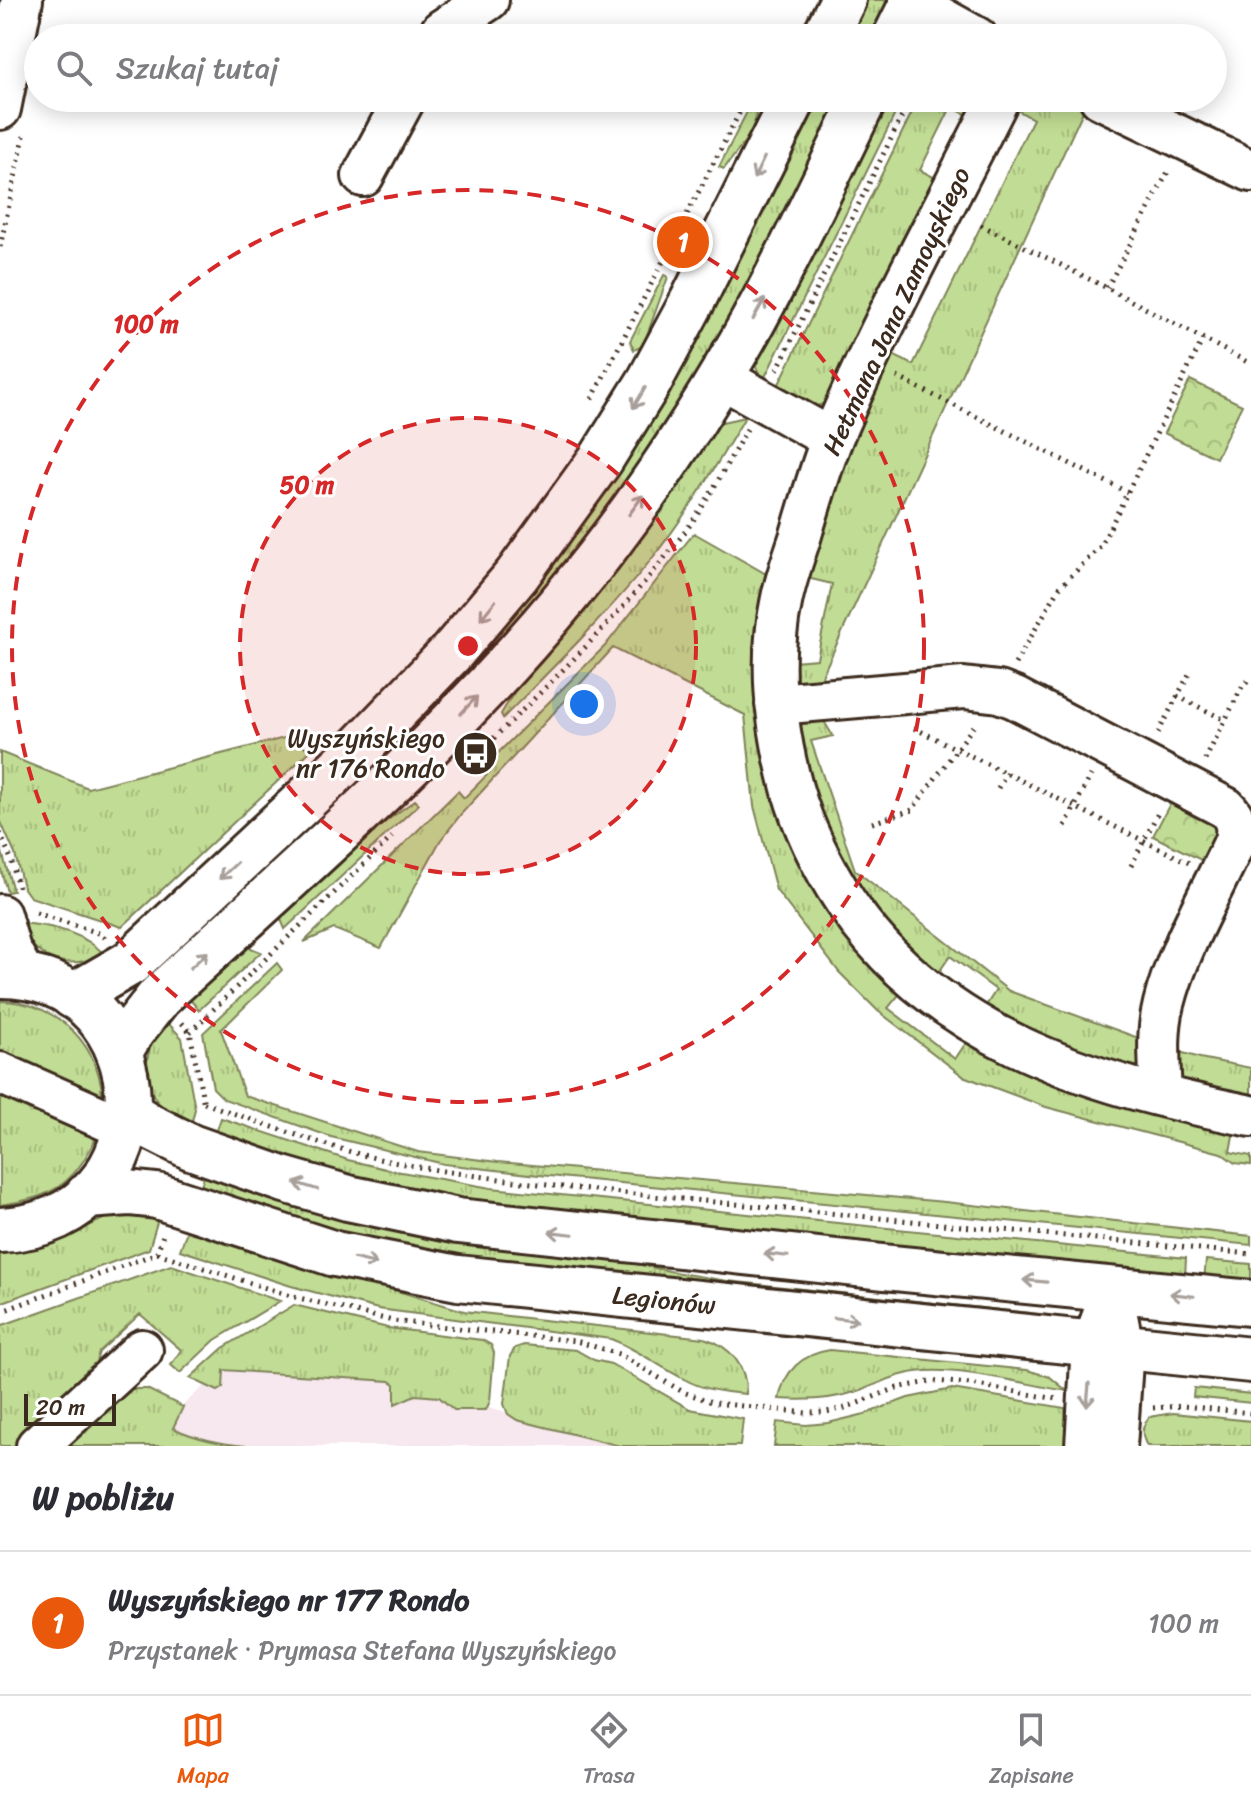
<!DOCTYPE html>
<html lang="pl">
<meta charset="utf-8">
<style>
:root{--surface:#fff;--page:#f2f2f3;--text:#2b2b33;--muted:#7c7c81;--line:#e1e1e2;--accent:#ea580c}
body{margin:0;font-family:Sriracha,sans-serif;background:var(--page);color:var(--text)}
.scale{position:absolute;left:24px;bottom:20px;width:92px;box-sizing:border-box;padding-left:8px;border:4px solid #3b2a1e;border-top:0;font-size:22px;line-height:28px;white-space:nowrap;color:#3b2a1e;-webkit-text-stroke:6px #fff;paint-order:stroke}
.you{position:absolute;left:584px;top:704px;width:28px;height:28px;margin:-20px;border:6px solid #fff;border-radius:50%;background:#1a73e8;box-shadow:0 0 0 12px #1a73e833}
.badge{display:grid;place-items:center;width:52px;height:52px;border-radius:50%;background:var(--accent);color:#fff;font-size:26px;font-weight:700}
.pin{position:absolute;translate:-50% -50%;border:4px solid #fff;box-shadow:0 2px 8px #0006}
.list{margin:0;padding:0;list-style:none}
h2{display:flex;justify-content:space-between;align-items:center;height:104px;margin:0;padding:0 32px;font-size:34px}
h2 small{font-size:26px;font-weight:400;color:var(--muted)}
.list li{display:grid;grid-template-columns:52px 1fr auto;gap:24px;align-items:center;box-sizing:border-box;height:144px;padding:0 32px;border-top:2px solid var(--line)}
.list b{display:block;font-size:30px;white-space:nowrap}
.list p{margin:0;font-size:26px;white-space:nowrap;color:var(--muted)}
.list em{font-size:26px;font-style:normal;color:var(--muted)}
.icon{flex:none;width:44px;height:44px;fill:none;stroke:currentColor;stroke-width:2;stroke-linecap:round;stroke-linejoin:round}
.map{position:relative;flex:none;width:1251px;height:1446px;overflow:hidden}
.search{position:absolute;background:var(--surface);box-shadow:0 4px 20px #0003;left:24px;right:24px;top:24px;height:88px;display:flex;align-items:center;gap:20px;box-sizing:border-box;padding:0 28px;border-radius:44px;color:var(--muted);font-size:30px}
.sheet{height:248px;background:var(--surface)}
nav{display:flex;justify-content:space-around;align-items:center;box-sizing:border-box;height:112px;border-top:2px solid var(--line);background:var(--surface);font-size:22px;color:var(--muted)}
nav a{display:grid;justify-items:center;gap:4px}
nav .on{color:var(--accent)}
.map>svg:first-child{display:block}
.built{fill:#f7e7ee}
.grass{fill:url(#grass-tufts);stroke:#7e8359;stroke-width:2}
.park{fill:url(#park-crowns);stroke:#7e8359;stroke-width:2}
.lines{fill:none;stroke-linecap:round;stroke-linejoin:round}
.minor-casing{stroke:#3b2a1e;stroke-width:46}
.major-casing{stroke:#3b2a1e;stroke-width:50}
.highway-casing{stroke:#3b2a1e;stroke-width:50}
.path{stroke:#3b2a1e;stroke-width:5;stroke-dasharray:2 6;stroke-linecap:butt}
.minor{stroke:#fff;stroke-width:40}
.major{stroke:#fff;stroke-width:44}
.highway{stroke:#fff;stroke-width:44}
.oneway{stroke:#a79f9a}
.ring{fill:none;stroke:#d62828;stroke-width:4;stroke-dasharray:14 10}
.labels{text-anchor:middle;stroke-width:6;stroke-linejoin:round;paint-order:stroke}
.street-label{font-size:26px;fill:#3b2a1e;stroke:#fff}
.poi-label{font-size:26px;fill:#3b2a1e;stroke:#fff;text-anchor:end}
.centre{fill:#d62828;stroke:#fff;stroke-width:4}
.ring-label{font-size:24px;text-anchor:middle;font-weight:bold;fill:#d62828;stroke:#fff;stroke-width:6;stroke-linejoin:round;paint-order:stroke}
</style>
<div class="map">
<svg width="1251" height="1446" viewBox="0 0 1251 1446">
<defs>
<pattern id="grass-tufts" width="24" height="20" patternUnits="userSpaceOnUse" patternTransform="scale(2)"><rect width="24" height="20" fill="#c1dc94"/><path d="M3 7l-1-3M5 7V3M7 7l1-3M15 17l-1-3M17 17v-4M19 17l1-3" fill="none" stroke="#a7bd7f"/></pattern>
<pattern id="park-crowns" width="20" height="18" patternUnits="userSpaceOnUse" patternTransform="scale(2)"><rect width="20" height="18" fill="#c1dc94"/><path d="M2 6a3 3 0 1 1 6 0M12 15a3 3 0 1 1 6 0" fill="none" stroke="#a7bd7f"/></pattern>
</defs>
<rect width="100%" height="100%" fill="#fff"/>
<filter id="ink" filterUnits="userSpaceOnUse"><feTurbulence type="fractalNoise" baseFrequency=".0125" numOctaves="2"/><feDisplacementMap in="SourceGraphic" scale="16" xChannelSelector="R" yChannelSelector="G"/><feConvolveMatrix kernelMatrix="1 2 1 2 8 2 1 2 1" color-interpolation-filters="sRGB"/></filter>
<g filter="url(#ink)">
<path class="built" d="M227,1366L389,1378L596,1438L639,1446H170L149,1435Z"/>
<path class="grass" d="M861,0H885C892,13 881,26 876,38H843Z
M754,98C765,124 738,149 724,169L719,167Z
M813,98H846L742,306L621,497L470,679L166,970L158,961L405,726Z
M882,98H903L763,381L753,361Z
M919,98H982L972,117L951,107L920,170L941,181L827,402L811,409L775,392Z
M1012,98H1063L1084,109L816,689L793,688L794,661L817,659L832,584L807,578L839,472L889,353L913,365L1033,119L1008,105Z
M664,275L668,277L643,346L634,350L630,341Z
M745,417C716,467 686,516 650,561C605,617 553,667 503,718L501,714L534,659L713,424Z
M694,533L773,578L759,691L902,991L888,1008L955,1059L968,1040L1234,1130L1230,1152L1251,1156V1165L1235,1163L1221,1153L1046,1107L963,1076L878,1011L839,972L776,890L754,806L745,715L613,648L462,813L440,841L381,948L334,929L304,942L458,791L464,798L487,775L482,769L605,646Z
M822,718L833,736L811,741L855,870L1009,991L1166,1048L1200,1058L1251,1068V1101L1179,1086L1042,1041L984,1009L996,990L950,956L939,972L933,973L893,935L849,876L809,795L795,720Z
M292,736L310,751L122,927L30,897L23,887L15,854L0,820V752L88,788Z
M415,800L419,804L285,929L279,915L324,867Z
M0,845L13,891L7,892L0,866Z
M15,923C47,924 82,931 105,955C61,972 39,960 15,923Z
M246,946L261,952L199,1010L187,996Z
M277,963L282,970L221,1030L245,1096L418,1152L498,1162L945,1202L1251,1236V1245L529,1174L444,1164L331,1137L224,1099L213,1088L203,1033Z
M0,1001C58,1001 103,1047 103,1105L0,1060Z
M165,1020L182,1038L195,1109L191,1125C182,1124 176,1118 169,1113C137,1089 143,1048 165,1020Z
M0,1087L100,1130C76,1182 57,1197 0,1205Z
M221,1118L348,1160L390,1170L491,1188L1186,1258L1185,1278L555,1215L383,1189L215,1136Z
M206,1172L674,1272L727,1281L1049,1315L1065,1320L407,1252L198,1193Z
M124,1211L158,1219L149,1249L0,1303V1255C16,1250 33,1251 49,1245C75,1235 97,1219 124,1211Z
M188,1228L464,1311L704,1338C731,1346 747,1367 746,1394C724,1392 703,1390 684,1379C658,1366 637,1349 611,1339L378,1309L291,1286L180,1250Z
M1206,1260L1251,1264V1285L1204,1280Z
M171,1265L280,1301L215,1340L180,1373L171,1365L181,1350L140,1314L99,1352L90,1381L18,1446H0V1326Z
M294,1305L388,1328L482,1340L491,1345L494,1353L490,1401L486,1410H454L439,1397L415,1395L395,1404V1384L390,1381L224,1370L223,1388L218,1391L190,1378L223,1348Z
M524,1345L576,1350L594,1360L611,1364L690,1409L743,1419L740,1446H620L517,1420L508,1414L504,1404L510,1356L515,1348Z
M830,1350L1027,1370L1050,1377L1067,1391C1023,1384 959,1366 916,1372C895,1374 877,1385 858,1391C832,1400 807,1401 779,1399C784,1371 802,1354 830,1350Z
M1194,1388L1251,1394V1403L1193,1397Z
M131,1389H147L183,1407L173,1428C197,1439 220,1444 247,1446H61L117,1395Z
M952,1389L1065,1408L1066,1425L1078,1426L1075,1446H774L777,1422L806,1425L828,1423L865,1414L908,1398Z
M1173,1413L1251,1421V1446H1147C1141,1435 1141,1427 1149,1417Z"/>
<path class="park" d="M1190,380L1242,405L1216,458L1164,433Z
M1176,792L1215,812L1218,831L1203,861L1153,836Z"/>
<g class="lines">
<defs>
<path id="minor" d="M909,0L977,38
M437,38L442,30L488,0
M999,98C943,210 882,321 833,436C820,469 810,504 800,538C793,559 785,581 781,603C769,660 775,719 789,776C798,815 815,852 836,887C926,1036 1089,1084 1251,1116
M1100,98L1251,171
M0,109L22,0
M363,176L405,98
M720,377L832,439
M776,704L964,688L999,692L1015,698L1226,808C1236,818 1238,827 1235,841C1212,891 1177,951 1164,1004C1156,1034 1160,1065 1161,1096
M0,915L10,950L25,976
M0,1073L127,1129
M37,1446L142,1350
M1086,1446L1092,1345L1113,1289
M1116,1446L1123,1348L1117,1316"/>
<path id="major" d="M824,38L843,0
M895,38L914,0
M73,996L130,963L351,757L452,652L517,575L601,459L649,382L692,302L794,98
M119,1053L132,1031L159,997C298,869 443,745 564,599C631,519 690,431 742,341C787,262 825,179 865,98"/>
<path id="highway" d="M0,975C166,974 175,1222 0,1230
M129,1113L151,1127L191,1147L285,1180L348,1198L458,1221L883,1267L1251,1303
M87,1196L129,1193L157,1196L335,1254L458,1278L1251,1360"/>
</defs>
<use href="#minor" class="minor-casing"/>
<use href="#major" class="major-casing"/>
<use href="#highway" class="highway-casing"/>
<path class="path" d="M981,225L1107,288L1251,364
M0,247L24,136
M1107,288L1170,168
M777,370L911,98
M897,377L1127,492
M592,399L747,98
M1015,664L1060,587L1101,546L1203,339
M1177,696L1225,720
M914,728L1189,863
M1158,733L1189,674
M1205,760L1242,687L1251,677
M465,766C543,690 622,616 687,529C710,498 728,462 747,429
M998,788L1007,772
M872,823L912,810L976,723
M1065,826L1091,775
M0,833L11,859L18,887
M1131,866L1160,809
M36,913L102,934L105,938
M182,1023L190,1032L204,1105
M190,1032L392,837
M204,1103C266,1124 329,1149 393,1162C451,1174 511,1180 570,1188L1251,1254
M157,1253L163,1235
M0,1312L157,1253L291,1296L393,1321L576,1341L619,1354L683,1392L715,1403L807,1413L826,1412L845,1408L897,1388L934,1381L971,1384L1057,1399
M1153,1408L1183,1406L1251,1413"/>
<use href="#minor" class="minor"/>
<use href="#major" class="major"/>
<use href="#highway" class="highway"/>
</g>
<defs><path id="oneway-shaft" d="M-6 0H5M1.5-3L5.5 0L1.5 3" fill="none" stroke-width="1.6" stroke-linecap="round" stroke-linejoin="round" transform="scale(2)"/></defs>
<g class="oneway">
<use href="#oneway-shaft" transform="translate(759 168) rotate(116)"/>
<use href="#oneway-shaft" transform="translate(759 309) rotate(-61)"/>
<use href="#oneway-shaft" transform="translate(639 398) rotate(121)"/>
<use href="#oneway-shaft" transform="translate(636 505) rotate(-54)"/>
<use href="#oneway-shaft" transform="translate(488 610) rotate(129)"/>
<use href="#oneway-shaft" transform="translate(469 705) rotate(-47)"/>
<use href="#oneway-shaft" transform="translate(228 871) rotate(137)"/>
<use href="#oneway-shaft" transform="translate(199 960) rotate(-43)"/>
<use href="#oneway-shaft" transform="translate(306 1186) rotate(-163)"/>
<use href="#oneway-shaft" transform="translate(561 1233) rotate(-174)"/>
<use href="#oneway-shaft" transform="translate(776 1255) rotate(-174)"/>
<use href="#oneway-shaft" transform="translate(365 1261) rotate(13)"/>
<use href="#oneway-shaft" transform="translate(1035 1281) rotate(-175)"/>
<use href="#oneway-shaft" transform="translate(1182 1295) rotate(-174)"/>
<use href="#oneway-shaft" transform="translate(846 1319) rotate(6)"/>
<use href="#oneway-shaft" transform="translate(1088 1395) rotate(95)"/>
</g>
</g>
<circle cx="468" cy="646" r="228" fill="#d62828" fill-opacity=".12"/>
<g class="ring">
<circle cx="468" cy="646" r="228"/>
<circle cx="468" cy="646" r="456"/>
</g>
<defs>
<symbol id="bus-disc" viewBox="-11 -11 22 22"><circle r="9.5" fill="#3b2a1e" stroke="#fff"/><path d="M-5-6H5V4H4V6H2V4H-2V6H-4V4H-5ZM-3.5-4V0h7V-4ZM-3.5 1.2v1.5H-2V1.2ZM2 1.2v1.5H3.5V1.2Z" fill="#fff"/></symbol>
</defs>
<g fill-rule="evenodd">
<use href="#bus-disc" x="450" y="728" width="51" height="51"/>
</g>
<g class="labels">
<g class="street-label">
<text transform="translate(896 311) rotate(-65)" y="9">Hetmana Jana Zamoyskiego</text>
<text transform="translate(664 1300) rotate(6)" y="9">Legionów</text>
</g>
<g class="poi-label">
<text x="445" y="747">Wyszyńskiego<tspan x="445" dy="30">nr 176 Rondo</tspan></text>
</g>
</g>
<circle cx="468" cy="646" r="12" class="centre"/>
<g class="ring-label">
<text x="146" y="332">100 m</text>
<text x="307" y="493">50 m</text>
</g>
</svg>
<div class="scale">20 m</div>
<div class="you"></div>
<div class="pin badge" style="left:683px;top:242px">1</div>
<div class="search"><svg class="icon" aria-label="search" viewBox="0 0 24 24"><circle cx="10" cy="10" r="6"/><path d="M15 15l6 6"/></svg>Szukaj tutaj</div>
</div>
<section class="sheet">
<h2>W pobliżu<small></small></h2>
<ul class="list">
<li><span class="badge">1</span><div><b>Wyszyńskiego nr 177 Rondo</b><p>Przystanek · Prymasa Stefana Wyszyńskiego</p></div><em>100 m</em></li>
</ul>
</section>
<nav>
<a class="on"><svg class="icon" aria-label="map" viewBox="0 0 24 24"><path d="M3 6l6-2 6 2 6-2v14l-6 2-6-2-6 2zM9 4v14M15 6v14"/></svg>Mapa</a>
<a><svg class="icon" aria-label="directions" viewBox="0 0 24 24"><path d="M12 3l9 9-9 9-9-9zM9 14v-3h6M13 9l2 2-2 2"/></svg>Trasa</a>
<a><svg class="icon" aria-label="saved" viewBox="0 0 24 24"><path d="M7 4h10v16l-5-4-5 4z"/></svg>Zapisane</a>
</nav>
